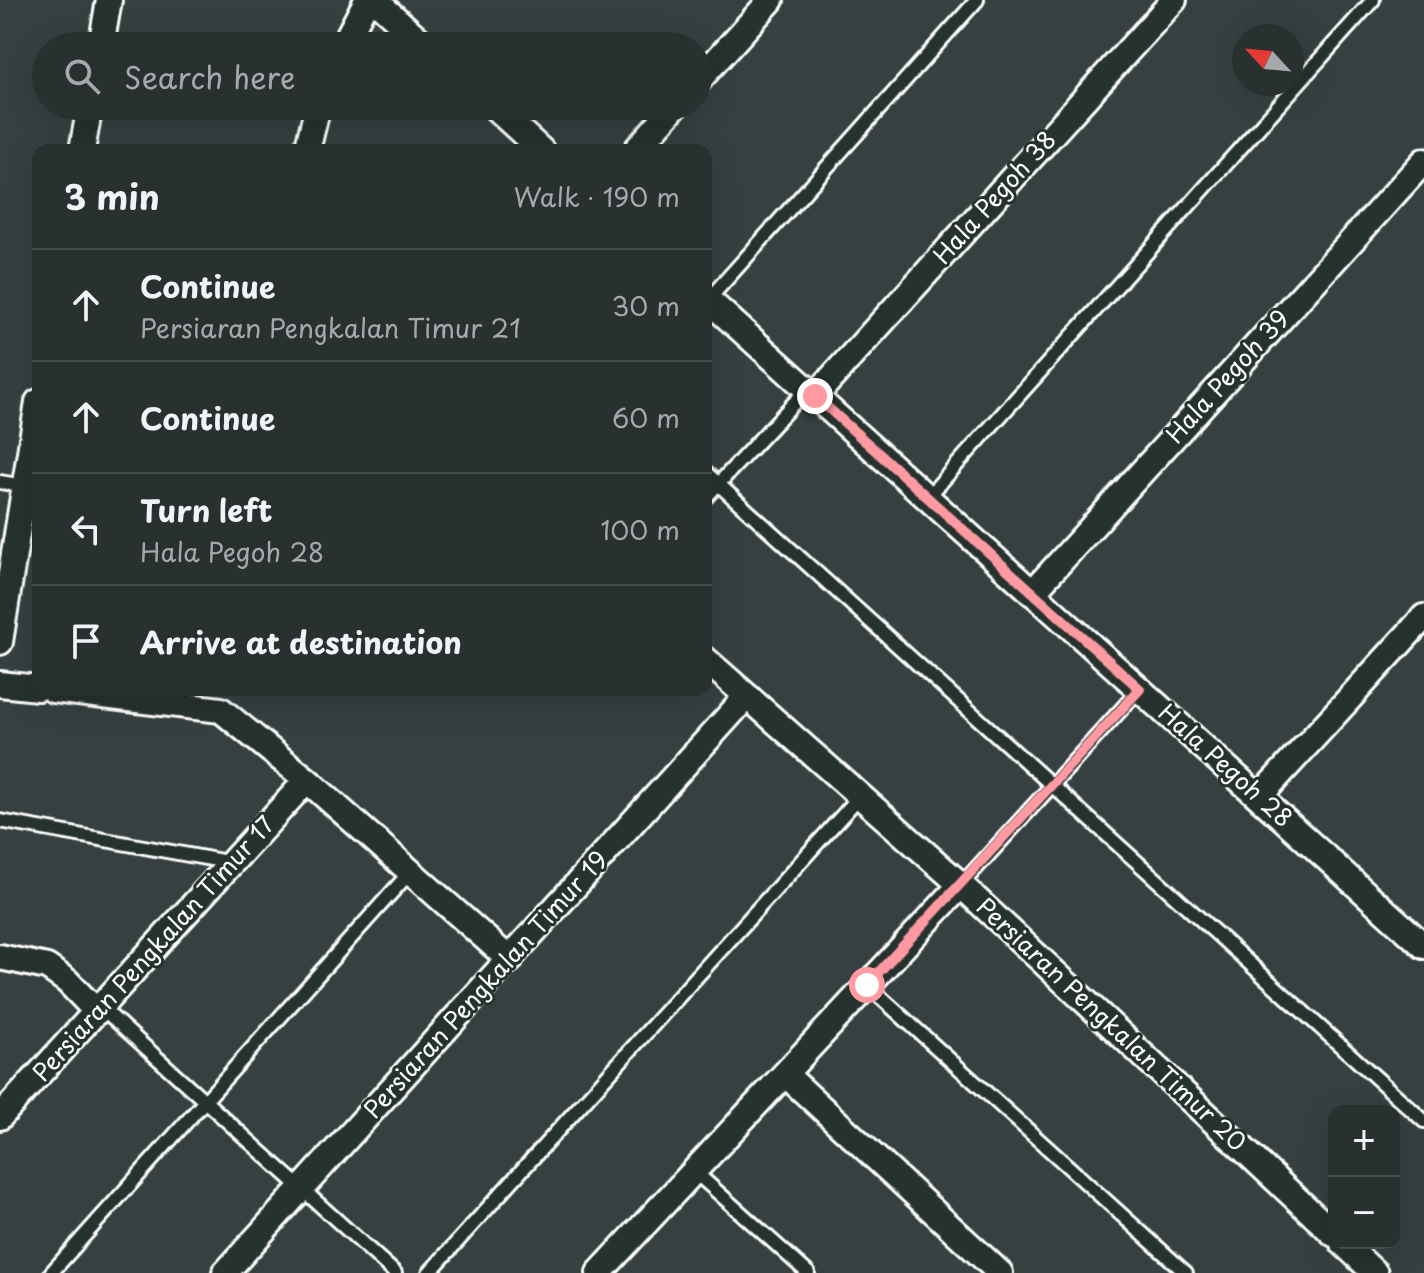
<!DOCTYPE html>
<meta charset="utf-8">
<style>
:root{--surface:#283030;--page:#303838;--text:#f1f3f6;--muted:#a5a9ab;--line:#444b4c}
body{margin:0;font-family:"Playpen Sans",sans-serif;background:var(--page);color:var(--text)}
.controls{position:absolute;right:24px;bottom:24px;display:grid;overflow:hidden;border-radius:16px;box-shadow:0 8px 32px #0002}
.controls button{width:72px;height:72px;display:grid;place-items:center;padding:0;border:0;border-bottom:2px solid var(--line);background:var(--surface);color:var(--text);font:40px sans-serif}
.compass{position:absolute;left:1232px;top:24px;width:72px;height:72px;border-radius:50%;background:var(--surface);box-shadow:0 8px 32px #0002;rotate:296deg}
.stop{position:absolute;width:24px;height:24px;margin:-18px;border:6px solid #ff9aa2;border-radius:50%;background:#fff}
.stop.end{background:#ff9aa2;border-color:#fff;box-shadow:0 2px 8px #0008}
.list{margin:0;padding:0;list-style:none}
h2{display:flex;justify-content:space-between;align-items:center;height:104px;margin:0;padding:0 32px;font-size:34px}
h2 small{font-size:26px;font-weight:400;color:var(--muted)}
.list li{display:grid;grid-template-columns:52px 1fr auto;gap:24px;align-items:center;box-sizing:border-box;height:112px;padding:0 32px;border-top:2px solid var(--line)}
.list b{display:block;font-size:30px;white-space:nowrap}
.list p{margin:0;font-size:26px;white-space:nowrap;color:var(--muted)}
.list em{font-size:26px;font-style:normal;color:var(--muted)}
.icon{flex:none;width:44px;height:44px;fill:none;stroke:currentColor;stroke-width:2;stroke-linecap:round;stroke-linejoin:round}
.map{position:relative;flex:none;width:1424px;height:1273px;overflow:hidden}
.search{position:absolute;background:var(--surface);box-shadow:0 8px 32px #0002;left:32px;top:32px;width:680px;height:88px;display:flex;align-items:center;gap:20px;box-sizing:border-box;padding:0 28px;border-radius:44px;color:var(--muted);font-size:30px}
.panel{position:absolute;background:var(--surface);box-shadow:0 8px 32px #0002;left:32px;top:144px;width:680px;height:552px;border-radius:16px}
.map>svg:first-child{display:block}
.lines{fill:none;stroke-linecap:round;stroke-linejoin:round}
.service-casing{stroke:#fff;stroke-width:18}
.minor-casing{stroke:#fff;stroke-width:30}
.service{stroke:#26332d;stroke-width:12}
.minor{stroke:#26332d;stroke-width:24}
.route{stroke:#ff9aa2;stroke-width:10}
.labels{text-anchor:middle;stroke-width:6;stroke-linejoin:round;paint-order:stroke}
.street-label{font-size:24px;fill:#fff;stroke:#26332d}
</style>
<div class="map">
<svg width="1424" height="1273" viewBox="0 0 1424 1273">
<rect width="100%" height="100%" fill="#364040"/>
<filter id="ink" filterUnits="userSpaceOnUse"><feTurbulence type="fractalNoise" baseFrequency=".0125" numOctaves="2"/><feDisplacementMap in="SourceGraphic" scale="16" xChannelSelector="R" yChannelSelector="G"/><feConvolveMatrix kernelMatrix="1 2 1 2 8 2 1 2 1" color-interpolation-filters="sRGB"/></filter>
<g filter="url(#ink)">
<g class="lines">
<defs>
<path id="service" d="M708,300L977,0
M706,473L1424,1121
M0,482L23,486
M706,497L807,389
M927,498L1373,0
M0,821L233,863
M961,885L1140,689
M867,985L1186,1273
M102,1008L395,1273
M694,1171L808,1273
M51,1273L411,871
M429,1273L860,796"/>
<path id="minor" d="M375,0L426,46
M101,46L109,0
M343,46L367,0
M698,81L771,0
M493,106L541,150
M82,150L90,106
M307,150L318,106
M636,150L675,106
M706,298L1424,946
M815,396L1174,0
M1032,593L1424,161
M0,642L38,402
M706,660L961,885L1334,1234
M0,684L38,688
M53,690L221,710L307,780L510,960
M1259,797L1424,617
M0,957L47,967L67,981L97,1012
M785,1074L1000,1273
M0,1117L307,780
M1343,1243L1375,1273
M225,1273L746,697
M599,1273L961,885"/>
</defs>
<use href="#service" class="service-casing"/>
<use href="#minor" class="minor-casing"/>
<use href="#service" class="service"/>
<use href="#minor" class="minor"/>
</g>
</g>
<g class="lines" filter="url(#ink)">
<path class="route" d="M815,396L1140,689L867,985"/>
</g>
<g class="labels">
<g class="street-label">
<text transform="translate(995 198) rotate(-48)" y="8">Hala Pegoh 38</text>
<text transform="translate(1228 377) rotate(-48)" y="8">Hala Pegoh 39</text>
<text transform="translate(1225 766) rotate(42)" y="8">Hala Pegoh 28</text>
<text transform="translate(154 949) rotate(-48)" y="8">Persiaran Pengkalan Timur 17</text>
<text transform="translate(486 985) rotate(-48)" y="8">Persiaran Pengkalan Timur 19</text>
<text transform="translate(1111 1025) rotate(43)" y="8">Persiaran Pengkalan Timur 20</text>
</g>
</g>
</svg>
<div class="controls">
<button>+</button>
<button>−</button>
</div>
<svg class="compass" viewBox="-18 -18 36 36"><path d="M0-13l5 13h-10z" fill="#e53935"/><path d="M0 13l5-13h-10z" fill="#a5a9ab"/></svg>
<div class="stop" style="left:867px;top:985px"></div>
<div class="stop end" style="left:815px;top:396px"></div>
<div class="search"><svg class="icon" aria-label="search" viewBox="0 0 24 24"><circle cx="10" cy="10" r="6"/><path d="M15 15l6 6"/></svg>Search here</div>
<section class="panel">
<h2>3 min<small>Walk · 190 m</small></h2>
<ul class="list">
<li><svg class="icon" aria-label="ahead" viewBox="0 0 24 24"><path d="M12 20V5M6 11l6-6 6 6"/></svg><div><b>Continue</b><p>Persiaran Pengkalan Timur 21</p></div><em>30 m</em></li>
<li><svg class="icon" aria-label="ahead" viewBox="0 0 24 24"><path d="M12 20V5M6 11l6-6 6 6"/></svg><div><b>Continue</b></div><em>60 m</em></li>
<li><svg class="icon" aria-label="left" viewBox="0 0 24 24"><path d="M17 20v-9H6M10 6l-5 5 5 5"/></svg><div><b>Turn left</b><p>Hala Pegoh 28</p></div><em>100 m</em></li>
<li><svg class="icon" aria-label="arrive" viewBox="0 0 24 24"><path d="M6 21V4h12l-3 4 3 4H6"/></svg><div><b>Arrive at destination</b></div></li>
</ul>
</section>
</div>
